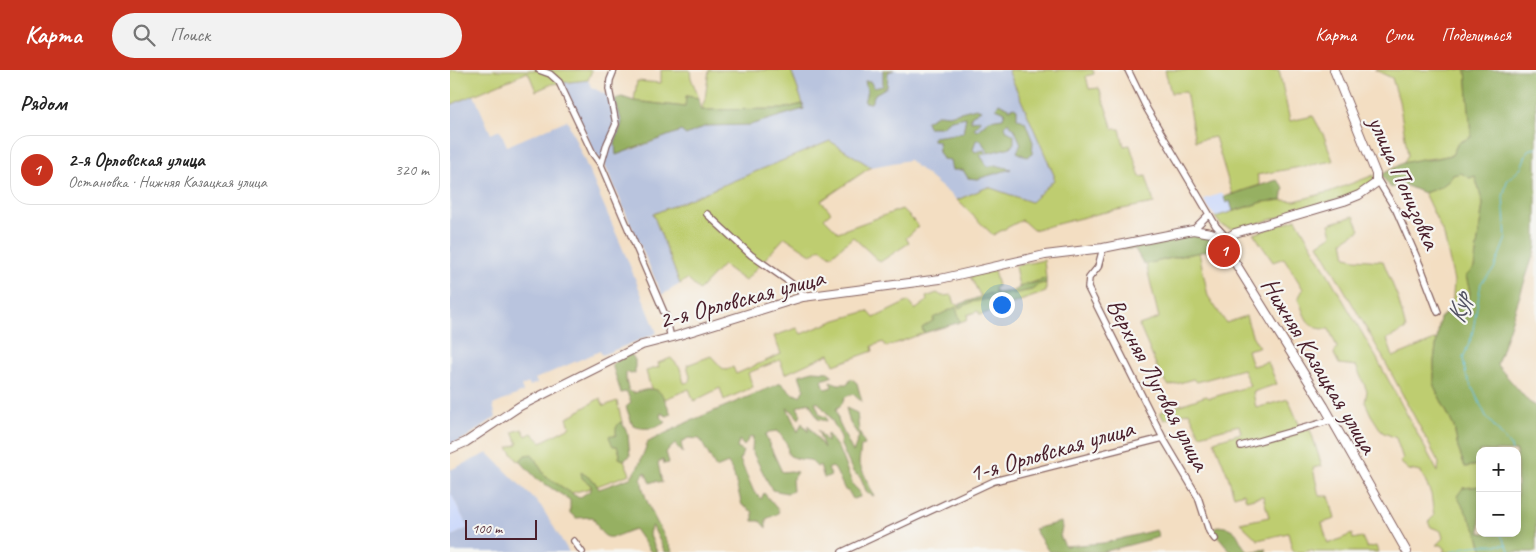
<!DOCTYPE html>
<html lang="ru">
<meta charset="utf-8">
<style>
:root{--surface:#fff;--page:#f2f2f2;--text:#222;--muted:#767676;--line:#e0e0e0;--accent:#c8321e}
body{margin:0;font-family:Caveat,sans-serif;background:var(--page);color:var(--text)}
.controls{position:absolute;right:15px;bottom:15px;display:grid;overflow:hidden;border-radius:10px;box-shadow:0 2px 8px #0003}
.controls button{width:45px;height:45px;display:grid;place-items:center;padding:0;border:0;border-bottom:1px solid var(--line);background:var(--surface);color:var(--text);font:25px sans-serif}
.scale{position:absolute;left:15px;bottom:12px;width:72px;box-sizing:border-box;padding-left:5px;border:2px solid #4a1f2b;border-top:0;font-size:14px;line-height:18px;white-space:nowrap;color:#4a1f2b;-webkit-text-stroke:4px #f6f6f2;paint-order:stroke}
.you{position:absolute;left:551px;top:234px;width:18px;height:18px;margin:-12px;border:4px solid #fff;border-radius:50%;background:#1a73e8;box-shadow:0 0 0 8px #1a73e833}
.badge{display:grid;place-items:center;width:32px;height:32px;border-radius:50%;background:var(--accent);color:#fff;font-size:16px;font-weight:700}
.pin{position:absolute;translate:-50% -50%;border:2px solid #fff;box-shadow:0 1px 5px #0006}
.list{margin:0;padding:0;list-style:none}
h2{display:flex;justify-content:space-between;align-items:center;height:65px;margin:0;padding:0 20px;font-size:21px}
h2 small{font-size:16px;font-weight:400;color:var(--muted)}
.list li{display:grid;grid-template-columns:32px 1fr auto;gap:15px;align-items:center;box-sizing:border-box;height:70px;margin:0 10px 10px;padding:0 10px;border:1px solid var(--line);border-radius:20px}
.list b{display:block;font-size:19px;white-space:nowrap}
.list p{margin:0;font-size:16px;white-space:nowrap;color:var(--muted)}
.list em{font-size:16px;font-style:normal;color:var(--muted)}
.icon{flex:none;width:28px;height:28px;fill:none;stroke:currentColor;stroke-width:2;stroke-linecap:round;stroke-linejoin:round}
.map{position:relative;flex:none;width:1086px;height:482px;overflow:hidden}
header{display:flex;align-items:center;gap:30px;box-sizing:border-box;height:70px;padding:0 25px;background:var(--accent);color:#fff}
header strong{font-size:24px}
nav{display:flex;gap:28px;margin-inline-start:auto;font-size:18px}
.search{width:350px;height:45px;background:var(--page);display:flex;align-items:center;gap:12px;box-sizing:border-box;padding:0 18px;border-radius:28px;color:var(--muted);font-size:19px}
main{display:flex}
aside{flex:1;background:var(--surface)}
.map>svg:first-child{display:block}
.built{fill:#cedafa}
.industrial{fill:#b9c4de}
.green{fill:#becd6f;stroke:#84764d}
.forest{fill:#96b062;stroke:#706846}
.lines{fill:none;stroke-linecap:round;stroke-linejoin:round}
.stream{stroke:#66c4e4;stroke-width:1}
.street-casing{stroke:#856260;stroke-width:8}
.secondary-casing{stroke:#856260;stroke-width:10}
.street{stroke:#fff;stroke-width:5.5}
.secondary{stroke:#fff;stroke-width:8}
.labels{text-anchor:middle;stroke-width:4.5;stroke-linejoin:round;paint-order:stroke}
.street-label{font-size:25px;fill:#4a1f2b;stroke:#f6f6f2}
.water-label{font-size:26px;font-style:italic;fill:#525162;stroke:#f6f6f2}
</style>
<header>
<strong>Карта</strong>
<div class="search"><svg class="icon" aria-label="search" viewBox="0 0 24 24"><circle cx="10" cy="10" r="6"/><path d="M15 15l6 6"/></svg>Поиск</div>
<nav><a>Карта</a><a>Слои</a><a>Поделиться</a></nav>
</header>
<main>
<aside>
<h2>Рядом<small></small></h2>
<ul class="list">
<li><span class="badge">1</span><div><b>2-я Орловская улица</b><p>Остановка · Нижняя Казацкая улица</p></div><em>320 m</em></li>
</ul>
</aside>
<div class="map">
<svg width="1086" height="482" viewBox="0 0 1086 482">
<rect width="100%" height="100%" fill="#f6f6f2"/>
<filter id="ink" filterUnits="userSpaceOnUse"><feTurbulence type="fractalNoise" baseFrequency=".02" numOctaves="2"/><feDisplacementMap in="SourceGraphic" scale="10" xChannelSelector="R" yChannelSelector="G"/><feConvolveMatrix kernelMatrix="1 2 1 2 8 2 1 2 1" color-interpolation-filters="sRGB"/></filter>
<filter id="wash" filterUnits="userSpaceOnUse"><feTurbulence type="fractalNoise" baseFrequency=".0096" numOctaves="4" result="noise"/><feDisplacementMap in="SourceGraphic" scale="20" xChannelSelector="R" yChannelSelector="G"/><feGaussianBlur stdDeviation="1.12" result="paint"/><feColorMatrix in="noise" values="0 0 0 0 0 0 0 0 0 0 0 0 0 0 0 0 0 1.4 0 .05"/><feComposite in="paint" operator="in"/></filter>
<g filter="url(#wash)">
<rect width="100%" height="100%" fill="#f3dec2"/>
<path class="built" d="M772,123L776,132L780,131L786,149L771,155L754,131L755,129Z
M0,421L18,458L0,467Z"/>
<path class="industrial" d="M341,0H558L604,105V110L581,132L538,117L507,130L459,90L421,97L380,71L203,144L230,214L212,225L154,93L146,85L112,13L138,10L141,17L165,29L172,53L165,73L179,81L231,61L236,64L256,56L300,55L354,39Z
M24,25L41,64L50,60L57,76L117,50L178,191L207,263L152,285L150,281L85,309L87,313L80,316L79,313L71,316L73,322L43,335L46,347L15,368L0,375V35Z
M38,383L91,436L119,482H1L0,467L18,458L0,421V400Z"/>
<path class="green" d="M0,0H142L138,10L102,14L86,21L78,2L0,35Z
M211,0H240L241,8L249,28L236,26V37L184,31L187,11L211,13Z
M259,0H341L353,34L332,39L251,40L255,29Z
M558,0H643L644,4L636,6L639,19L649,18L663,59H670L674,76L680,75L690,107L696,106L704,133L651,143L583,160L572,150L543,165L507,130L538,117L581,132L604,110V105Z
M715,0H829L840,51L863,46L874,66L883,91L807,105L810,115L782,124L765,67L745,71L736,22L721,23Z
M925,0H1016L1021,67L1008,73L1002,85C985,89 969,89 953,93L958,85L949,31L942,8Z
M380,71L421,97L371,131L381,142L374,148L388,162L452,139L469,156L456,168L459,173L430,192L403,167L381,186L370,178L362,185L335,167L295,211L273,195L249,220L237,209L230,214L203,144Z
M1011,102L1020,108L1025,106L1033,134L1024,198L1016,206L1020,222L1019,232L1002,241L1004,211L994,165L974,123C985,119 997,116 1003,105Z
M924,105V111L907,124L785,160L771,155L765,147L813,132L832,130L845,131L879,122Z
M904,146L910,160L893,171L896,187L905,189L933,191L948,228L956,259L937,269L943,287L987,269L984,291V316L1004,357L1008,378L1015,397L1030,395V416L1013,418L1033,482H993L995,479L992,475H986L993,468L991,461L981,457L978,452L984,446L981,424L971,402L959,400L950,392L953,389L946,368L932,362L921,345L915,332L917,321L906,296L889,294L884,284L887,277L879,259C856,260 856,247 848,229L853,219L834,188L823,192L804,164L846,149L926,287L988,402L989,393L931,284L868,174L882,165L879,154Z
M749,182L758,226L776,253L796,246L802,265L809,277L797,280L802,296L818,292L827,314L803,322L806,338L838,329L852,361L860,359L872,396L863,398L869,426H879L885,449L872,453L878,474L902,464L903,469L912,467L917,478L926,476L928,482H863L862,480L854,482H843L838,463L808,470L790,453L819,447L813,426L796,430L794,423L784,426L778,406L764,371L791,363L789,355L750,365L739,342L714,350L710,342L756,326L760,328L800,316L793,299L747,312L743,309L719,316L710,304L689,255L709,248L696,194Z
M594,190L596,208L569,217L565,196Z
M544,200L548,216L544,218L546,223L538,224L531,227L520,206Z
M596,213V222L530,245L528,241L517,245L518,249L510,252L506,237L472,258L474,263L436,277L433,272L422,276L423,281L384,295L379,284L335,304L330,290L298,303L303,317L274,330L270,318L244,331L239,319L215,329L206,320L201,319L196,301L209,297L208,293L221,288L230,298L234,313L239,312L240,306L237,295L261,286L272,298L276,300L283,297L286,304L331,284L324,266L347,258L351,264L386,250L418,241L424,248L459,231L465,240L477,231L476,227L487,223L492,226L502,225L505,234L508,235L509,238L522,232L581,220L589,214Z
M150,328L154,336L167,331L172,352L169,353L166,366H163L170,384L169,388L174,390L180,404L147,416L144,411L132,408L141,415V418L121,423L95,406L82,385H75L70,391L67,390L58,378L68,374L63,362L72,359L76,366L82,363L91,372L120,357L117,348Z"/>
<path class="forest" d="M433,0H444L438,2L437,17L425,24L421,33L414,32L417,21L415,11H420L424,18L433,16Z
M1016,0H1086V177L1047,295L1079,332L1086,336V482H1033L1027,462L1007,426L1013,418L1030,416V463H1067V381H1030V395L1015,397L1008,378L1004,357L984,316V291L990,248L998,241H1002L1019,232L1020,222L1016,206L1024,198L1033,134L1025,106L1020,108L1011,103L1003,105C997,116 985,119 974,123L952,114L941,118L931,105L953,93L971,89L979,90L1002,85L1008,73L1021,67Z
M236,26L249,28L251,40L332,39L353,34L354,39L300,55L256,56L236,65L231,61L166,85L165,73L172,53L165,29L172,27L184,31L235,37Z
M549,33L560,39L564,37L567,39V48L575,52L583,72L582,84L577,87L567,82L571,74L565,60L558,52L555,56L557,61L564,65V73L561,77L538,83L531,70H526L523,79L525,82L534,80L535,84L530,85L538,97L545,95L561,99L527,109L518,108L513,100H502L500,90L493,89L489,82L488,71L483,70V67L513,63L516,47L501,50L491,57H478L476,51L489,44L499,45L526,38L531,40L521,46V51L530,50L528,55L524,58L527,61L539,50L553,48L555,42L546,38Z
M827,110L834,117L832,130L813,132L783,141L780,131L776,133L774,127Z
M745,164L763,165L772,174V176L763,180L735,185L696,194L693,193L685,179H672L676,176Z
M596,208V213L589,214L582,220L522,232L509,238L508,235L538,224L564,221L575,214L584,213Z
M506,237L510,252L474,263L472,258L484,250L483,248Z
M181,284L185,290V303L181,304L176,302V311L179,321L184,323C211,314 211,321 221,344L217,346L211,343L210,347L216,352C205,359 195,360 183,356L176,337L181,333L177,322L171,323L162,294Z
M363,301L378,302L383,306L372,310L375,319L382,317L380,311L388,314H398L401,308L407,313L412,332L403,324L395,327L392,334L386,339L389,353L403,382L409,366L400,353L396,338L407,343L409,361L415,375L411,376L409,393L424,426L417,423L410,407L403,402L390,373L391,367L380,347L369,333L365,332L370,345L376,347L377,351L368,349L359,332L347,337L351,345L349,349L342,341L337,338L348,362L352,353L358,362V355L374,378L368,360L377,372V363L388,378L403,415L409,421L410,427L403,429L399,422L395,420L385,399L382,397L378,399L381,405L374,408L370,395L367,397L360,390L349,389L340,386L338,383L337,374L328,361L319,362L315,365L332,402L341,401L347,402L342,410L343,421L337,423L322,420L302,381L303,366L299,368L294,376L289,370L287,378L293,381L290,390L304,422L311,429L314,423L329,441L327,444L316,449V458L310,451H303V442L292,435L283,402L278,393L266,398L250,369L238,368L231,373L233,383L225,374L216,382L219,393L214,394L213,389L208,393L212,413L205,411L200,413L195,402L191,409C195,435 211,459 223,482H215L202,455L199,463L207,482H201L185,459C160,467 156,477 143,447L126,448L120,443V430L87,409L70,391L75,385L82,384L95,406L129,428L141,420V415L132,408L131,402L144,411L149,419L180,408L188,397L198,372L238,352L331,313L341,323L350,326L354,319L349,305Z
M172,352L178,365L180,386L174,390L169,388L170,384L167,376H163L159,367L160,365L166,366V358L169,353Z
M611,452L612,458L610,466L615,476L654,473L706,460L709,467L653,482H599L584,459Z
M768,456C793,458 785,471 799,482L816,479V482H781L763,460Z"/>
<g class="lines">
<path class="stream" d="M1062,381L1061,377L1036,346L1016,305L1013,288L1022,266L1031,213L1044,199L1056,168L1053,127L1057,111L1071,98L1078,80L1086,78
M1050,463L1060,482
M1001,482C1018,474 1038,475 1056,475"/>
</g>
</g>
<g filter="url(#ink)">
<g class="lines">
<defs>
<path id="street" d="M89,0L100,4L109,12L143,84L151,95
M164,0L160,10L159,19L166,54L157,74L151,95L216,247L221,268
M678,0L697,39L759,144L766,156L776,167
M927,109L946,140L970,195L988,242
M257,144L301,185L348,218L353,227
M743,160L759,144
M653,178L648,197L639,208L638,218L713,368L748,427L759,461L765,469
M791,376L882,350
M124,471L132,482
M392,482L544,411L713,368"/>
<path id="secondary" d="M777,168V177L781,186L874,336L957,482
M777,168L785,163L894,131L909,125L926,113V104L884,0
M0,379L16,372L70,336L192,275L223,267L336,232L353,227L490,209L595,185L653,178L743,160L761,163L777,168"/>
</defs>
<use href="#street" class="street-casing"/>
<use href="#secondary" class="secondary-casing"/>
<use href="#street" class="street"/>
<use href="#secondary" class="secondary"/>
</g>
</g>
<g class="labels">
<g class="street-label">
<text transform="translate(955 112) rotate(66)" y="9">улица Понизовка</text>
<text transform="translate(291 228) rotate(-15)" y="9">2-я Орловская улица</text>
<text transform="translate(870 295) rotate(59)" y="9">Нижняя Казацкая улица</text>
<text transform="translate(709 314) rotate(62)" y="9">Верхняя Луговая улица</text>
<text transform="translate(601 380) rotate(-16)" y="9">1-я Орловская улица</text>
</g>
<g class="water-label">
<text transform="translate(1008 238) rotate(-79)" y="9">Кур</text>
</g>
</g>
</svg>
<div class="controls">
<button>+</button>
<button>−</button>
</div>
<div class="scale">100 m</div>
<div class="you"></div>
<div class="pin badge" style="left:774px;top:181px">1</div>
</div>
</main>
